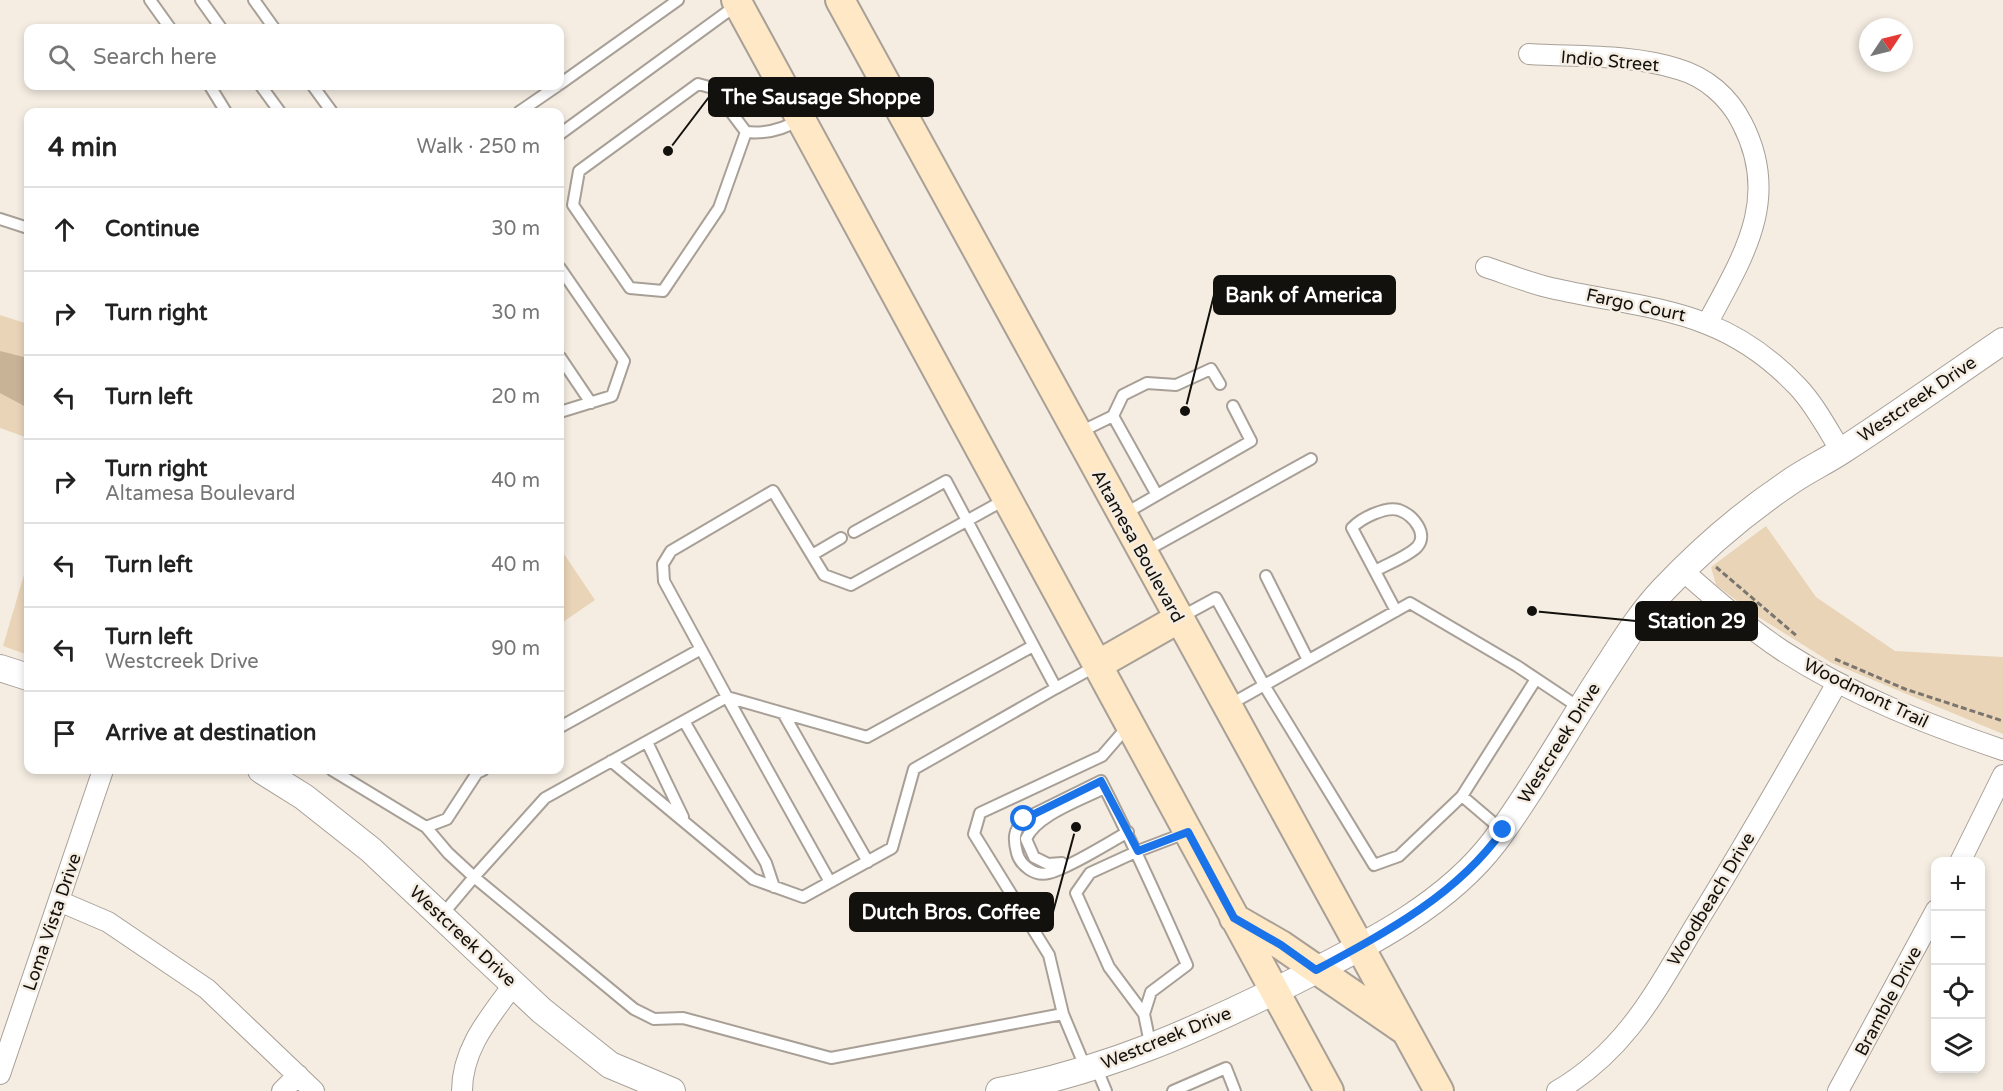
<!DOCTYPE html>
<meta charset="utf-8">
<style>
:root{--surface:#fff;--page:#f6f6f6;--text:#222;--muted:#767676;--line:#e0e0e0}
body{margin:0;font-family:"Varela Round",sans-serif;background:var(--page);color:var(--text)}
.controls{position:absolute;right:18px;bottom:18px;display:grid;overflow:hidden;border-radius:12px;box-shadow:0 3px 9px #0003}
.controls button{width:54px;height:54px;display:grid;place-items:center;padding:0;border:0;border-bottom:2px solid var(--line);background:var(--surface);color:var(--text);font:30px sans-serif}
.compass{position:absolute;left:1859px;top:18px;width:54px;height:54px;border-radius:50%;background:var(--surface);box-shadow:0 3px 9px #0003;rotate:55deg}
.stop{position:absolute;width:18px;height:18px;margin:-14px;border:4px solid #1a73e8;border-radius:50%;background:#fff}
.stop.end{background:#1a73e8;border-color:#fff;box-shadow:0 2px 6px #0008}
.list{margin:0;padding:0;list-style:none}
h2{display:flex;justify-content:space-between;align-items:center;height:78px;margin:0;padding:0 24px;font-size:26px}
h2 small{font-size:20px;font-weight:400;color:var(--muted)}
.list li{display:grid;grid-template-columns:39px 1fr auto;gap:18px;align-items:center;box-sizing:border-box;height:84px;padding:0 24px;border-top:2px solid var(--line)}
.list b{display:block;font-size:22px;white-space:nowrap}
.list p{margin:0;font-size:20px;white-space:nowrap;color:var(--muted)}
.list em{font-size:20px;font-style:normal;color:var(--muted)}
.icon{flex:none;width:33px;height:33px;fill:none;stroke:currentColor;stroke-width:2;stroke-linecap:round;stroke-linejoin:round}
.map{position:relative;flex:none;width:2003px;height:1091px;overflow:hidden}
.search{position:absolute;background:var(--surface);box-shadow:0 3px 9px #0003;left:24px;top:24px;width:540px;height:66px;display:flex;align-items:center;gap:15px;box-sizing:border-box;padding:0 21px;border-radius:12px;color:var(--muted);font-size:22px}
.panel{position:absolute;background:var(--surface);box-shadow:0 3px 9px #0003;left:24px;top:108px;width:540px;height:666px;border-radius:12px}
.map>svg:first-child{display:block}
.green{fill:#e9d4b8}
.water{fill:#c9b397}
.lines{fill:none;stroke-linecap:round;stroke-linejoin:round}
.service-casing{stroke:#a8a097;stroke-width:14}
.minor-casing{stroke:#a8a097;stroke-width:22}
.tertiary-casing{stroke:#a8a097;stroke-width:28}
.secondary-casing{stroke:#a8a097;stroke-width:32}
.path{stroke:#7a756e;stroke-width:3;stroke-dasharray:6 3;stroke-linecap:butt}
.service{stroke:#fff;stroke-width:10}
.minor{stroke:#fff;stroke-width:20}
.tertiary{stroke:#fff;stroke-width:26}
.secondary{stroke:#fee8c5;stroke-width:28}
.route{stroke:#1a73e8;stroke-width:8}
.labels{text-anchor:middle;stroke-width:5;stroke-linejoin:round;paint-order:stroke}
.street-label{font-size:18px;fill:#13110d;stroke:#f5ede2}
.leader{fill:none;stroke:#13110d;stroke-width:2}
.callout-dot{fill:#13110d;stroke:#f5ede2;stroke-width:2}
.callout{fill:#13110d;stroke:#13110d;stroke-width:2}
.callout-label{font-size:20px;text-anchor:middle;font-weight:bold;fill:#fff}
</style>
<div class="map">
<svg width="2003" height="1091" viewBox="0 0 2003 1091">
<rect width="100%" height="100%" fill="#f5ede2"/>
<path class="green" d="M0,315L28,324V438L0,428Z
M1766,526L1816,597L1895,651L2003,657V734L1832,663L1757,616L1716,585L1711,567Z
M560,548L595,600L560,624Z
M28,561V655L3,646Z"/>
<path class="water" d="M0,351L28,358V408L0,393Z"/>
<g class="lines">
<defs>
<path id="service" d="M150,0L170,28
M201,0L221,28
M254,0L274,28
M560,84L678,0
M210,86L226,112
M261,86L280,112
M313,86L332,112
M519,112L557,86
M746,132L719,208L663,291L630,288L573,205L579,171L698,84L713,88L746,132C766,134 783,130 800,119
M560,134L738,4
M0,219L28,228
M560,268L624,361L612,396L560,412
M560,357L591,403
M1113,416L1123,395L1147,383L1176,385L1211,369L1220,384
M1078,433L1113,416L1157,495L1124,514
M1157,495L1251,441L1233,406
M854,532L946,481L1056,688L1096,666
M1144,552L1311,459
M812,555L841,538
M1375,571C1387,564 1407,557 1417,547C1429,534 1413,515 1399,510C1386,506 1361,518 1352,528L1396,611
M1266,576L1308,660
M1181,617L1216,598L1264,685L1374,865L1399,856L1462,796L1536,679
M701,649L727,697L867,737L1033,646
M1229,705L1410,603L1517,666L1580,708
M783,713L868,862
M684,721L766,863L774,887
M560,727L701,649L664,581L663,564L671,551L773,491L824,575L851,585L1006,499
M647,742L683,817
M611,761L753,879L803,897L892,848L914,769L1056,688
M332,770L426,827L448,853L474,877L545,798L727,697L830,882
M1462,796L1502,830
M426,827L447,819L477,773L483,770
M1128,832C1108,843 1069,868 1049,873C1035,877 1020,865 1017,853C1013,838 1014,830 1024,819L1101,781C1133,843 1159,901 1187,965L1151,992L1144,1014
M1062,863L1048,864L1034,857L1026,839C1036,815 1081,800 1104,788
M442,915L474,877L634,1009L654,1019L683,1018L831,1058L1063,1014
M1151,1048L1144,1014L1109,967L1076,893L1090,873L1138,851L1188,832
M1096,1067L1106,1091
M1086,1069L1063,1014L1049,955L974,834L980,813L1102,756L1128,726
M1173,1091L1226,1068L1235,1091"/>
<path id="minor" d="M1529,54C1577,57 1631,54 1678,69C1706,77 1729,97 1742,123C1781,198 1744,255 1708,322
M1486,267C1507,274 1529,283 1551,288C1649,310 1723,307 1798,387C1815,405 1828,430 1841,451
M1683,571C1715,599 1747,627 1783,651C1851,695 1926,724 2003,750
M1960,862L2003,775
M59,901L108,922L207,989L314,1091
M0,1074L103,770
M282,1091L298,1075
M462,1091C462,1048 490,1017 514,984
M1557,1091C1632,1047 1660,982 1704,911C1750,836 1794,759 1837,683
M1838,1091L1936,910"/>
<path id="tertiary" d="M0,668L28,677
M261,770L304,797L371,850L541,1010L610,1065L672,1091
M999,1091C1111,1069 1194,1031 1295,981C1366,945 1446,906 1495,841C1538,783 1571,721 1611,661C1627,636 1643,611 1664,589C1700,551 1744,513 1787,484C1805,471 1825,462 1843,450C1897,415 1950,377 2003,341"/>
<path id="secondary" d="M736,0L1329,1091
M840,0L1439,1091
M1099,664L1178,619
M1234,918L1281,945L1403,1029"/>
</defs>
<use href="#service" class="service-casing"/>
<use href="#minor" class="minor-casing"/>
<use href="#tertiary" class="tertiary-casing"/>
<use href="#secondary" class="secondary-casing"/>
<path class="path" d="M1716,567L1798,637
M1835,659L1905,689L2003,721"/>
<use href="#service" class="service"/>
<use href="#minor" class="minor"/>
<use href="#tertiary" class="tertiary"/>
<use href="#secondary" class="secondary"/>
</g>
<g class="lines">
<path class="route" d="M1024,819L1101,781L1138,851L1188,832L1234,918L1281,945L1316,970C1385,933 1457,895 1503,830"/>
</g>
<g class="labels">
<g class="street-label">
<text transform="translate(1610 61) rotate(5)" y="6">Indio Street</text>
<text transform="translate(1636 305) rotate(12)" y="6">Fargo Court</text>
<text transform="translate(1917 399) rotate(-34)" y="6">Westcreek Drive</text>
<text transform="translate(1138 546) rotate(61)" y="6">Altamesa Boulevard</text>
<text transform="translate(1866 693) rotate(26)" y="6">Woodmont Trail</text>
<text transform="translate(1559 743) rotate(-58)" y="6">Westcreek Drive</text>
<text transform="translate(1711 899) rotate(-59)" y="6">Woodbeach Drive</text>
<text transform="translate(52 922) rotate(-71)" y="6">Loma Vista Drive</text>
<text transform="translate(463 936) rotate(43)" y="6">Westcreek Drive</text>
<text transform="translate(1888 1001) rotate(-62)" y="6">Bramble Drive</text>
<text transform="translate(1166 1038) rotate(-22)" y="6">Westcreek Drive</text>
</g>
</g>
<path class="leader" d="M668 151L709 97M1185 411L1214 295M1532 611L1636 621M1076 827L1053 912"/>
<g class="callout-dot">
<circle cx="668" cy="151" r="6"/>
<circle cx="1185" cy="411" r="6"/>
<circle cx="1532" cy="611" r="6"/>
<circle cx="1076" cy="827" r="6"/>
</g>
<g class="callout">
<rect x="709" y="78" width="224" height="38" rx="6"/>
<rect x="1214" y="276" width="181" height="38" rx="6"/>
<rect x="1636" y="602" width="121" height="38" rx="6"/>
<rect x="850" y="893" width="203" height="38" rx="6"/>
</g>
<g class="callout-label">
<text x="821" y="104">The Sausage Shoppe</text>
<text x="1304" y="302">Bank of America</text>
<text x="1697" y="628">Station 29</text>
<text x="951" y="919">Dutch Bros. Coffee</text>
</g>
</svg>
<div class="controls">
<button>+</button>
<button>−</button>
<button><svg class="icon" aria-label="locate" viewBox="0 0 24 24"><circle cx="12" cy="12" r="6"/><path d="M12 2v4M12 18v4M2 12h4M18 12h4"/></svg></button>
<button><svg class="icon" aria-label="layers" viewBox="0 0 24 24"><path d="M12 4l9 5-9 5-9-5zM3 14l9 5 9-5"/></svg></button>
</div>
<svg class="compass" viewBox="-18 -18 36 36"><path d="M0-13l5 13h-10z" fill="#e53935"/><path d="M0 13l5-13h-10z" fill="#767676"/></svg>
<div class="stop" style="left:1024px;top:819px"></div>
<div class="stop end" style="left:1503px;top:830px"></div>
<div class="search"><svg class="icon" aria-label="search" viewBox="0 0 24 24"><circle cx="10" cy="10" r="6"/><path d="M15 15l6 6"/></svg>Search here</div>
<section class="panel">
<h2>4 min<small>Walk · 250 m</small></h2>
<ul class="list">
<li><svg class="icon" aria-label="ahead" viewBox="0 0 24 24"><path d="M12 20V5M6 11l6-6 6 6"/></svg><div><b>Continue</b></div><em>30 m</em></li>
<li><svg class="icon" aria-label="right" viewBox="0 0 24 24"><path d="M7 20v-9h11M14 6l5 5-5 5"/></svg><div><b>Turn right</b></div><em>30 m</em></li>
<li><svg class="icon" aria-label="left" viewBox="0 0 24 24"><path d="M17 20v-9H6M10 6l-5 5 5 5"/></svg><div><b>Turn left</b></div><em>20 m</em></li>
<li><svg class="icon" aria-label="right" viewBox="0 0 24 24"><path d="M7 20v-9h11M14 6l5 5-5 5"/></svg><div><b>Turn right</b><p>Altamesa Boulevard</p></div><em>40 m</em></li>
<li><svg class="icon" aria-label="left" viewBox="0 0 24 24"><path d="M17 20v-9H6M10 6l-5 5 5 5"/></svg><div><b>Turn left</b></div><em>40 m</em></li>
<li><svg class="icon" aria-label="left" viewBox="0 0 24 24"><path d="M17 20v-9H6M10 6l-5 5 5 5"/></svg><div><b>Turn left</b><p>Westcreek Drive</p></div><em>90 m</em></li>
<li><svg class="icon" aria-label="arrive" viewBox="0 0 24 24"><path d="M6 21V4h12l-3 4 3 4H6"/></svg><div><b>Arrive at destination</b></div></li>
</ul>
</section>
</div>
